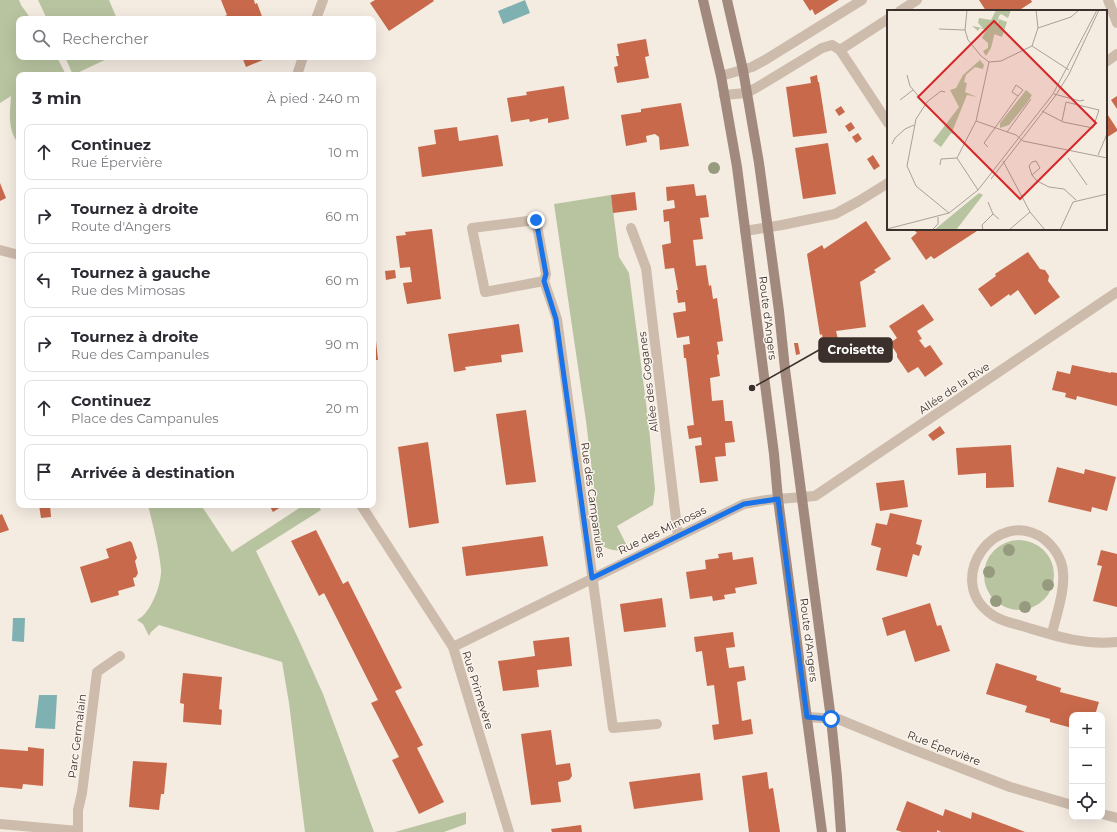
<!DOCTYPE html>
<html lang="fr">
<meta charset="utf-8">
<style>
:root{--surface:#fff;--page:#f2f2f3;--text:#2b2b33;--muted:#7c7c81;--line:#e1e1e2}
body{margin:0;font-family:Montserrat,sans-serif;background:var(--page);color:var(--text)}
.controls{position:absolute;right:12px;bottom:12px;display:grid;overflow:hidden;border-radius:8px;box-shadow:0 4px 16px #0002}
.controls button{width:36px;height:36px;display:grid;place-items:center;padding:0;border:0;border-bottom:1px solid var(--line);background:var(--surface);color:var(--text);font:20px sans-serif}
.stop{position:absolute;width:12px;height:12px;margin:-9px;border:3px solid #1a73e8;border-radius:50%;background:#fff}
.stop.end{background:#1a73e8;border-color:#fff;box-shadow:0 1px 4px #0008}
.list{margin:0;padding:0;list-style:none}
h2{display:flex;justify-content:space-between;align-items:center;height:52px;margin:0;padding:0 16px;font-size:17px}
h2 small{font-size:13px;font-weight:400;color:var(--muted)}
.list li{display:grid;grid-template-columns:26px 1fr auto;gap:12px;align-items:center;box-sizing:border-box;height:56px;margin:0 8px 8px;padding:0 8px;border:1px solid var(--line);border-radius:8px}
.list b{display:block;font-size:15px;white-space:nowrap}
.list p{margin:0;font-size:13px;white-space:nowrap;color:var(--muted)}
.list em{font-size:13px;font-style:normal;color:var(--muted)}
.icon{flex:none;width:22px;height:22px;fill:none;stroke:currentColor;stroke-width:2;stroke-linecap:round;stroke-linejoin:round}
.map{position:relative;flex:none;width:1117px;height:832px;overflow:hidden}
.search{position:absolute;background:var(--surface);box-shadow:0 4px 16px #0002;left:16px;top:16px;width:360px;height:44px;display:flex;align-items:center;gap:10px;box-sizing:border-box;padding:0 14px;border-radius:8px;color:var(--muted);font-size:15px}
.panel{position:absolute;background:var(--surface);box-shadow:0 4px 16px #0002;left:16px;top:72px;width:360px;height:436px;border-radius:8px}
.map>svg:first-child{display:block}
.green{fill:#b8c4a0}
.water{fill:#7fb0b2}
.building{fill:#c8694b}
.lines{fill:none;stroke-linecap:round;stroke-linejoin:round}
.lane{stroke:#cdbbac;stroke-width:10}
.street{stroke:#cdbbac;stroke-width:10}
.secondary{stroke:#a18a7d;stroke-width:10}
.tree{fill:#969b7f}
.route{stroke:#1a73e8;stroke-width:5}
.labels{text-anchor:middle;stroke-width:3;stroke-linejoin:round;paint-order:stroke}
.street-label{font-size:11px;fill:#3b302b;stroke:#fbf5ee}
.inset-road{fill:none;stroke:#aaa098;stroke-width:1}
.view{fill:#d62828;fill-opacity:0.15;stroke:#d62828;stroke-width:2}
.inset-edge{fill:none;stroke:#3b302b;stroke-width:2}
.leader{fill:none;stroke:#3b302b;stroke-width:1.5}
.callout-dot{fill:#3b302b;stroke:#fbf5ee;stroke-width:1.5}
.callout{fill:#3b302b;stroke:#3b302b;stroke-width:1.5}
.callout-label{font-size:12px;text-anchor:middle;font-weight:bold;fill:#fff}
</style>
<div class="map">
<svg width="1117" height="832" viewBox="0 0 1117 832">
<rect width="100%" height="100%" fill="#f4ebe1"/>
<path class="green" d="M0,0H19L21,5L31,19H19V57H57L66,75H19V144C7,130 10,112 11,96L0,103Z
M38,0H109L117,19H47Z
M65,57H111L73,75Z
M611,195L619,257L629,273L648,418L655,489L653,505L617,526L628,548C615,555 593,546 593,529C593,524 596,518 597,513L586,421L554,204Z
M148,505H201L232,552L304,505H318L321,510L256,551L298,638L323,694L374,832H305L289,703L282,662L159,625L151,632L149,636L143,624L137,620C151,614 162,583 161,569C159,548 153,526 148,505Z
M984 575a35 35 0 1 1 70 0a35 35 0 1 1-70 0Z
M466,812V824L444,832H395Z"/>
<path class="water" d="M525,0L530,13L503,24L498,11Z
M13,618H25L24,642L12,641Z
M39,695H57L55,729L35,728Z"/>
<path class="building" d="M221,0H254L255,4L257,3L263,19H226L225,16L227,15Z
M375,0H433L434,1L389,31L370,3Z
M803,0H839L815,15L812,9L810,11Z
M979,0H1031L1032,2L1018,11H986Z
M646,39L649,56L645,57L649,78L617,83L614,67L618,66L616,56H619L617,44Z
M242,57H270L246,67Z
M817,75L818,82H819L827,133L793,137L786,87L811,83L810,77Z
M564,86L569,119L548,123V118L530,122L529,119L511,122L507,98L527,95L526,92Z
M1117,96V109L1111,100Z
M681,103L689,146L660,150L659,137L655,134L646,136L647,142L626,146L621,115L641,112V109Z
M841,106L845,112L839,116L835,110Z
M1106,112L1117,129V131L1106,138Z
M851,122L855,128L849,132L845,126Z
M457,127L459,141L498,135L503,166L422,177L418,147L436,144L434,130Z
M858,133L862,139L856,143L852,137Z
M828,143L836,194L803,199L795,148Z
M873,155L880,166L874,170L867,159Z
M0,183L6,198L0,201Z
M694,184L696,196L706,195L709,217L700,218L703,239L693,240L696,266L706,265L709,286L711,285L713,299L717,298L723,341L717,342L719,354L717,355L720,376L710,378L712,401L723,400L725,421H732L735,442L725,443L726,456L715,457L718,481L700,483L695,446L702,445L701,437L689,439L687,426L694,425L686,358H684L683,345L690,344L689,336L677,338L673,313L686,311L685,302L678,303L676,290H678L674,268L665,269L662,245L671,243L669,221L664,222L663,210L675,208L674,200L667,201L666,187Z
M635,192L637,210L613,213L611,195Z
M866,221L891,259L874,270L876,272L860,282L866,327L836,331L838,339L824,348L822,334L820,335L807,254L822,245L824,249Z
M432,229L441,299L407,304L403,283L412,282L410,267L400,268L396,236L406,235L405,232Z
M917,229H980L934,259L931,256L926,260L911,238L917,233L915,231Z
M1028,252L1040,269L1045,270L1049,276L1048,281L1060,297L1035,315L1018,290L1010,296L1009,294L991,307L978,289L996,276L995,274Z
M395,270L396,278L386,280L385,271Z
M923,304L934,320L917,331L922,339L919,340L925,348L930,345L943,364L925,377L918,367L908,373L897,357V354L890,343L897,338L889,326Z
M519,324L523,352L501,355L502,362L465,367L466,370L454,372L448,334Z
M376,341L378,360H373V342Z
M794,343H798L800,354L796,355Z
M1072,365L1111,373V372L1117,373V406L1077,396L1076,400L1065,397L1066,393L1052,390L1057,371L1070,374Z
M526,410L536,482L506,485L496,414Z
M940,426L945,433L933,441L928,435Z
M428,442L439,523L409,528L398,447Z
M1011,445L1014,487L986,488V473L958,475L956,448Z
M1057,467L1084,474L1085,469L1116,477L1107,511L1092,507L1091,512L1048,502Z
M904,480L908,507L880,511L876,483Z
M39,505H50L51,517L41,518Z
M269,505H284L273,512Z
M890,513L922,520L916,544L922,546L919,556L913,554L907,577L876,570L881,548L871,545L876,523L887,525Z
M2,514L9,530L0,533V515Z
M316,530L343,584L348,581L402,688L395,691L423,745L417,748L444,802L419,814L392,760L399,757L371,703L378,700L324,593L319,596L291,541Z
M543,536L548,566L466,576L462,547Z
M130,541L132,543L137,558L135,561L138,573L136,577L133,578L135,586L118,591L119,595L91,603L80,567L109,558L106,549Z
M1101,550L1117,554V607L1093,601L1102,566L1097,565Z
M732,552L733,560L753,557L757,584L735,588L736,593L724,595L725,599L713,601L712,596L690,599L686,572L706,569L705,560L719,558L718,554Z
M662,598L666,627L624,632L620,604Z
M930,603L937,626L941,625L950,651L915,662L905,630L887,636L882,618Z
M733,632L735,647L726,648L729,668L744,666L746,680L737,682L742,721L751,719L753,734L714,740L712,725L719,724L714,685L707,686L702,651L696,652L694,637Z
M569,637L572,666L537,670L539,687L503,691L498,661L535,656L533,641Z
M996,663L1037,676L1036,680L1061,688L1060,692L1099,702L1095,715H1072V728L1050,722V719L1025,712L1027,706L986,694Z
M183,673L222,677L219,709L222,710L221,725L183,722L184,704L180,703Z
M551,730L556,765L570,763L572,776L569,780L558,782L561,802L531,805L521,734Z
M28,747L44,749L43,786L23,784L22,789L0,787V749L28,751Z
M133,761L167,763L164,794H161L159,810L129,807Z
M767,772L769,789L773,788L780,832H749L742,776Z
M700,773L703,800L634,809L629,782Z
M907,801L943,816L945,809L971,819L972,812L1025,832H941L937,830V832H902L896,830Z
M581,825L582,832H552L551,829Z"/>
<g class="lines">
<path class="lane" d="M724,95L746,93L756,88L822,48L832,45L840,50"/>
<path class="street" d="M1108,0L1117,23
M900,11L917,0
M316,19L323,0
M888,19L840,50L888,123
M1106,62L1117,54
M297,75L303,57
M721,76L752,67L765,60L862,0
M536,220L546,274L544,281L485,292L472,228Z
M631,228L646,268L678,536
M745,231L782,225L835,214L859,201L888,183
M0,250L19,255
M544,281L557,319L613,728L657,724
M361,505L453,647L509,832
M1052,634C1056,615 1065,592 1063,572C1062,559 1054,547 1044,539C996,505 943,580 991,614C1000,621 1012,623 1022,626C1053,635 1084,646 1117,642
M453,647L744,504L766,500L815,496L1117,292
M807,717L838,719L904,746L1010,787L1072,805
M1102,814L1117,818
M0,824L78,831
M78,832V810L82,793L97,672L120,656"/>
<path class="secondary" d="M703,0L721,76L737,167L774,454L778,499L822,832
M727,0L743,70L759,163L779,311L785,369L831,719L837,777L841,832"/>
</g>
<g class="tree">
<circle cx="714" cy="168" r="6"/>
<circle cx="1009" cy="550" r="6"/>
<circle cx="989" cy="572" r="6"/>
<circle cx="1048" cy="585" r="6"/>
<circle cx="996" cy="601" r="6"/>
<circle cx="1025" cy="607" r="6"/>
</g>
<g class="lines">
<path class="route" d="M536,220L546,274L544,281L556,319L592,578L744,504L778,499L807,717L831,719"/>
</g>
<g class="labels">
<g class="street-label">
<text transform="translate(768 318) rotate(83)" y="4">Route d'Angers</text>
<text transform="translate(648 382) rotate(-97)" y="4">Allée des Goganes</text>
<text transform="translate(954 388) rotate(-34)" y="4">Allée de la Rive</text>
<text transform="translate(593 500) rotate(82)" y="4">Rue des Campanules</text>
<text transform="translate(662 530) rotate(-26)" y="4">Rue des Mimosas</text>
<text transform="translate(809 640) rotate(83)" y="4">Route d'Angers</text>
<text transform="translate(478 690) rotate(73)" y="4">Rue Primevère</text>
<text transform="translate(77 736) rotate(-83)" y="4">Parc Germalain</text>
<text transform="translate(944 748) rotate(21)" y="4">Rue Épervière</text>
</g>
</g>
<g transform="translate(887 10)">
<rect width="220" height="220" fill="#f4ebe1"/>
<path d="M109,0H124L121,8L114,4L112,6L104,38L99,46L96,41L101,38V33L95,28L99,20L93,18L91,21L85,16L96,18L91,13L92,8L104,10ZM112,9L120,12L115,27L107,24ZM93,50L97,55L96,59L88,57L79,65L77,72L80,73L78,82L90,87L80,85L65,122L75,128L64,123L54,137L46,131L72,97L63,80L69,78L76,65ZM139,80L145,85L140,93L122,115L113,118V113ZM92,183L96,185L69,220H47Z" fill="#b8c4a0"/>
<path class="inset-road" d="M80,0L78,20L81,30L94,46L102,52M149,0L151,18M52,19L78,20M145,36L151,18L184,7L192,0M102,52L114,51L145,36L182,60M20,65L23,76L38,94M129,75L136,80L131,86L125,82ZM58,82L54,81L40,92L29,109L20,156L29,176L62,203M167,84L193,91L197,90M13,90L26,80M155,101L176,112L206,118L212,100L179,92L175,111M89,111L129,125L136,131L220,148M120,122L144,89M5,134L8,128L18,119L27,115M101,137L97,133L131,86M211,145L220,124M181,148L200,175M116,151L143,202L158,220M53,155L54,149L70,148M145,165L153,158L149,151L145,152L142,156L145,165L150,171L162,177L177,179L189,190M104,169L169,85L182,64L212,0M91,180L70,148L89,111L102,52M101,192L106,204L112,209M0,219L62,203L91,180L166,84L210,0M45,220L51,214V207M96,220L95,215L106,204M122,220L143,202M173,220L186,192L220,184"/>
<path class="view" d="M107,11L209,113L133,189L31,87Z"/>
<rect width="220" height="220" class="inset-edge"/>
</g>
<path class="leader" d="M752 388L819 350"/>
<circle class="callout-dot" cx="752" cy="388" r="4"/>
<rect class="callout" x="819" y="338" width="73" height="24" rx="4"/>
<g class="callout-label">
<text x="856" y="354">Croisette</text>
</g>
</svg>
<div class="controls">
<button>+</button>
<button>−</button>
<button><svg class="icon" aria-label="locate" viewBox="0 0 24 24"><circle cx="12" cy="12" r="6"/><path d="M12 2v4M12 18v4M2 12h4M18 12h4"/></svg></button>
</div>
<div class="stop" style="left:831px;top:719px"></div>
<div class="stop end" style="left:536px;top:220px"></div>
<div class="search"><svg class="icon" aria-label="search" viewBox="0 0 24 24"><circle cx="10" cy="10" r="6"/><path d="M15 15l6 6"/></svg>Rechercher</div>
<section class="panel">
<h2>3 min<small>À pied · 240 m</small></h2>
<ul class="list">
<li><svg class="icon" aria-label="ahead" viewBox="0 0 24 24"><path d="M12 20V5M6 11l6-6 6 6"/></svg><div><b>Continuez</b><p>Rue Épervière</p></div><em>10 m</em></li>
<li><svg class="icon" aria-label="right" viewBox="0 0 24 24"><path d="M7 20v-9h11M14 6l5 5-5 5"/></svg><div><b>Tournez à droite</b><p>Route d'Angers</p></div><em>60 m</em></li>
<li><svg class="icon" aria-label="left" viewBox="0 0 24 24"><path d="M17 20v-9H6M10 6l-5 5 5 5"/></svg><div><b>Tournez à gauche</b><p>Rue des Mimosas</p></div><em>60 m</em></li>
<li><svg class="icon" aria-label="right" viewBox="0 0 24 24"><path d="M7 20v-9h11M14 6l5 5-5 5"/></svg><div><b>Tournez à droite</b><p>Rue des Campanules</p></div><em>90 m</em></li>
<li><svg class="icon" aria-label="ahead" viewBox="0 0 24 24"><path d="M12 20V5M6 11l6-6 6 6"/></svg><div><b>Continuez</b><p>Place des Campanules</p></div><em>20 m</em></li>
<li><svg class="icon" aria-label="arrive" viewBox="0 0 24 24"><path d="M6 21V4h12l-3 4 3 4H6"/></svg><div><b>Arrivée à destination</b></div></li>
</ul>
</section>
</div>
